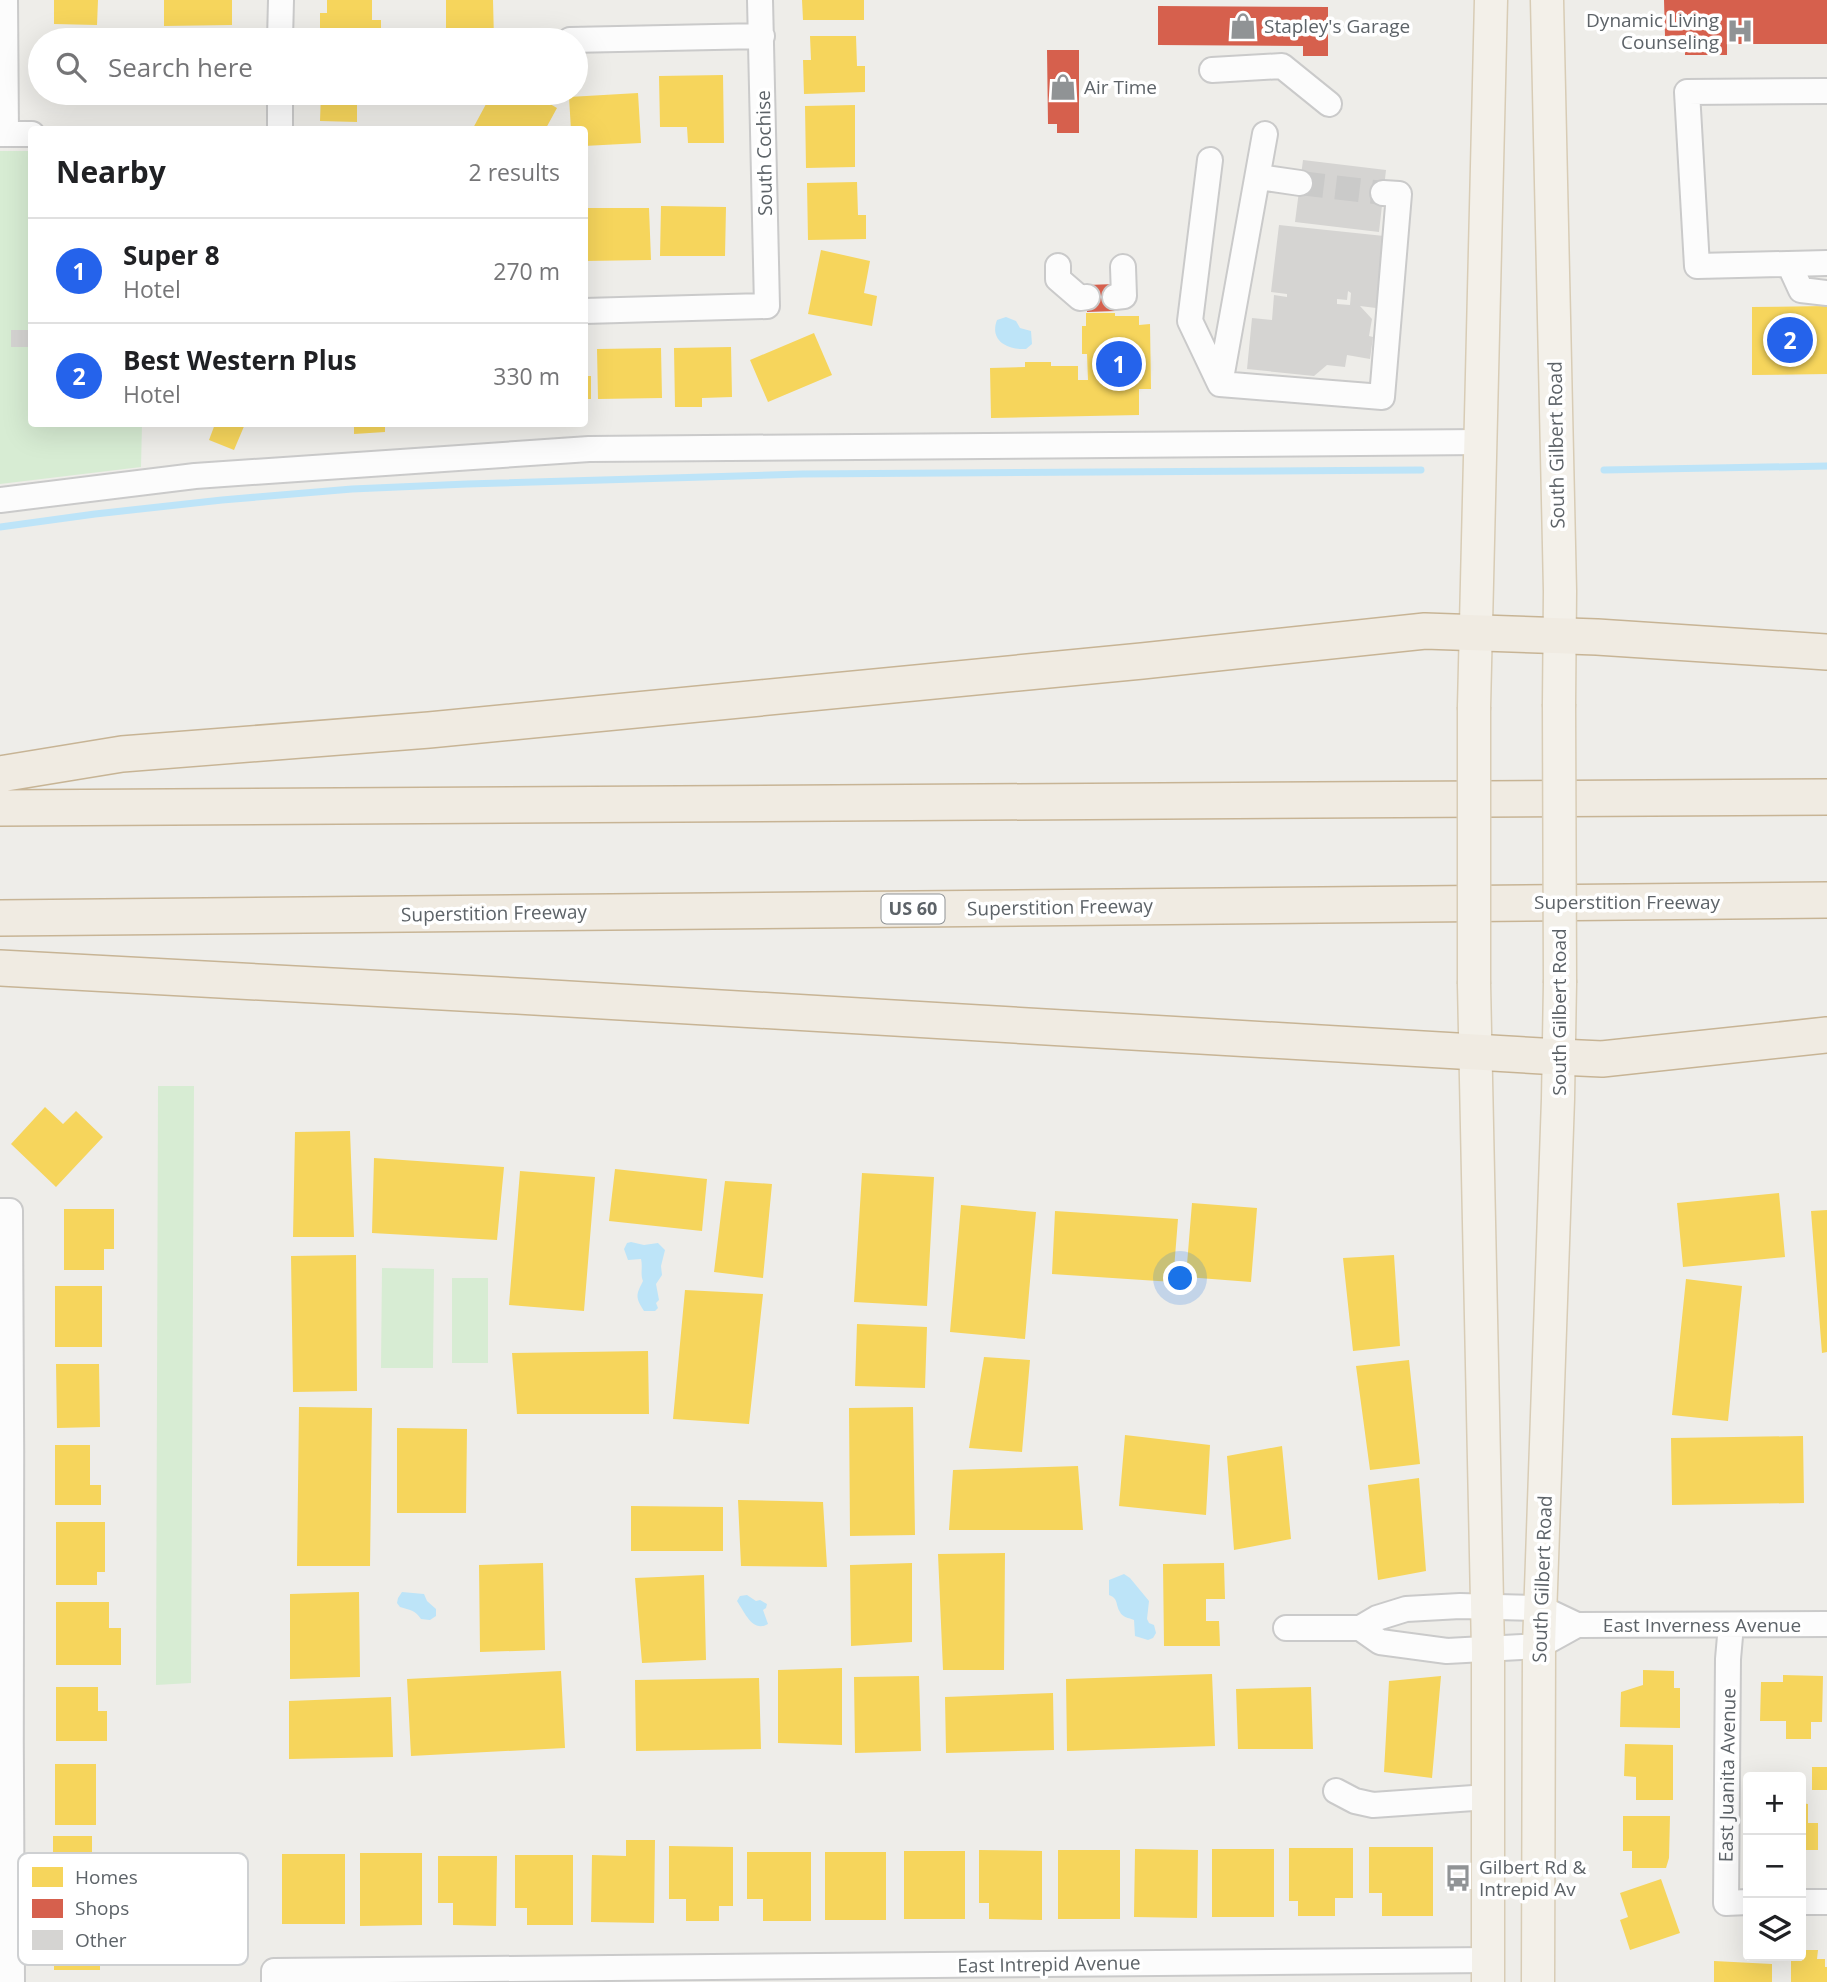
<!DOCTYPE html>
<meta charset="utf-8">
<style>
:root{--surface:#fff;--page:#f2f2f2;--text:#202124;--muted:#757577;--line:#e0e0e0;--accent:#2563eb}
body{margin:0;font-family:"Open Sans",sans-serif;background:var(--page);color:var(--text)}
.controls{position:absolute;right:21px;bottom:21px;display:grid;overflow:hidden;border-radius:7px;box-shadow:0 7px 28px #0002}
.controls button{width:63px;height:63px;display:grid;place-items:center;padding:0;border:0;border-bottom:2px solid var(--line);background:var(--surface);color:var(--text);font:35px sans-serif}
.you{position:absolute;left:1181px;top:1279px;width:24px;height:24px;margin:-18px;border:5px solid #fff;border-radius:50%;background:#1a73e8;box-shadow:0 0 0 10px #1a73e833}
.badge{display:grid;place-items:center;width:46px;height:46px;border-radius:50%;background:var(--accent);color:#fff;font-size:23px;font-weight:700}
.pin{position:absolute;translate:-50% -50%;border:4px solid #fff;box-shadow:0 2px 7px #0006}
.list{margin:0;padding:0;list-style:none}
h2{display:flex;justify-content:space-between;align-items:center;height:91px;margin:0;padding:0 28px;font-size:30px}
h2 small{font-size:23px;font-weight:400;color:var(--muted)}
.list li{display:grid;grid-template-columns:46px 1fr auto;gap:21px;align-items:center;box-sizing:border-box;height:105px;padding:0 28px;border-top:2px solid var(--line)}
.list b{display:block;font-size:26px;white-space:nowrap}
.list p{margin:0;font-size:23px;white-space:nowrap;color:var(--muted)}
.list em{font-size:23px;font-style:normal;color:var(--muted)}
.icon{flex:none;width:38px;height:38px;fill:none;stroke:currentColor;stroke-width:2;stroke-linecap:round;stroke-linejoin:round}
.map{position:relative;flex:none;width:1827px;height:1982px;overflow:hidden}
.search{position:absolute;background:var(--surface);box-shadow:0 7px 28px #0002;left:28px;top:28px;width:560px;height:77px;display:flex;align-items:center;gap:18px;box-sizing:border-box;padding:0 24px;border-radius:38px;color:var(--muted);font-size:26px}
.panel{position:absolute;background:var(--surface);box-shadow:0 7px 28px #0002;left:28px;top:126px;width:560px;height:301px;border-radius:7px}
.map>svg:first-child{display:block}
.green{fill:#d7ecd3}
.water{fill:#bde4f8}
.homes{fill:#f6d55c}
.shops{fill:#d6604d}
.lines{fill:none;stroke-linecap:round;stroke-linejoin:round}
.stream{stroke:#bde4f8;stroke-width:7}
.building{fill:#d5d4d2;fill-rule:evenodd}
.minor-tunnel{stroke:#cacac9;stroke-width:24;stroke-dasharray:24 12;stroke-linecap:butt}
.minor-casing{stroke:#cacaca;stroke-width:28}
.major-casing{stroke:#d8ccb5;stroke-width:35}
.highway-casing{stroke:#c7b495;stroke-width:38}
.minor{stroke:#fcfcfc;stroke-width:24}
.major{stroke:#f3f0e9;stroke-width:32}
.highway{stroke:#f0ebe2;stroke-width:35}
.major-bridge-casing{stroke:#d8ccb5;stroke-width:35;stroke-linecap:butt}
.major-bridge{stroke:#f3f0e9;stroke-width:32}
.labels{text-anchor:middle;stroke-width:7;stroke-linejoin:round;paint-order:stroke}
.shield{fill:#fff;stroke:#8e9295;stroke-width:2}
.shield-label{font-size:18px;font-weight:bold;fill:#5d6368}
.poi-label{font-size:19px;fill:#5d6368;stroke:#fff;text-anchor:start}
.street-label{font-size:19px;fill:#5d6368;stroke:#fff}
.key{fill:#fff;stroke:#ced0d2;stroke-width:2}
.key-label{font-size:19px;fill:#5d6368}
</style>
<div class="map">
<svg width="1827" height="1982" viewBox="0 0 1827 1982">
<rect width="100%" height="100%" fill="#eeede9"/>
<path class="green" d="M0,151H31L32,424H142L141,467L0,484Z
M158,1086H194L191,1683L156,1685Z
M382,1268L434,1269L433,1368H381Z
M452,1278H488V1363H452Z"/>
<path class="water" d="M1006,317L1016,321L1020,328L1031,331L1032,344L1026,349C1008,350 989,341 997,320Z
M631,1242L644,1245L658,1243L665,1250L661,1266L662,1275L656,1284L659,1300L656,1303L658,1308L655,1311H644C635,1297 636,1295 643,1281C640,1274 643,1267 641,1259L628,1260L624,1249L627,1243Z
M1124,1574L1130,1578L1149,1601L1147,1619L1149,1623L1154,1625L1156,1633L1153,1638L1148,1640L1135,1636L1134,1620C1129,1618 1122,1617 1120,1612C1115,1604 1119,1599 1109,1595V1580Z
M402,1592L424,1594L427,1601L436,1609V1616L430,1620L421,1619C415,1610 410,1610 400,1607L397,1603L398,1598Z
M747,1595L756,1601L760,1600L767,1604L766,1608L763,1610L768,1624C753,1633 745,1613 737,1601L740,1596Z"/>
<path class="homes" d="M54,0H98L97,25L54,24Z
M164,0H232V25L164,26Z
M327,0H372V20H381V40H320V13H327Z
M446,0H493L494,40H446Z
M802,0H864V20H803Z
M810,36H856L857,66H865V92L804,94L803,60H811Z
M723,75L724,143H688L687,127H660L659,76Z
M55,93H116L117,98H55Z
M171,93H232L231,101L171,99Z
M321,93H370V95H357V122L320,121Z
M492,93H531L557,108L545,130H472Z
M638,93L641,143L584,146V130H571L569,97Z
M855,105V167L806,168L805,106Z
M857,182L858,215H866V239L808,240L807,183Z
M661,206L726,207L725,256H660Z
M584,208H649L651,260L584,261Z
M821,250L870,261L864,293L877,296L872,326L808,314Z
M1827,306V374L1752,375V307Z
M1086,313H1115V316H1139V325L1150,324L1151,389H1139V415L991,418L990,368L1025,367V362H1051V366H1078V380H1088L1087,354H1082V326H1086Z
M814,333L832,375L768,402L750,360Z
M731,347L732,397L702,398V407H675L674,348Z
M661,348L662,398L598,399L597,349Z
M584,376H591V399H584Z
M215,424H245L234,450L209,440Z
M273,424H341V426H273Z
M354,424H385V432L354,434Z
M45,1107L63,1124L76,1111L103,1137L56,1187L11,1144Z
M350,1131L354,1237H293L295,1132Z
M374,1158L504,1167L497,1240L372,1233Z
M615,1169L707,1179L702,1231L609,1221Z
M520,1171L595,1177L584,1311L509,1305Z
M862,1173L934,1177L927,1306L854,1302Z
M725,1181L772,1184L763,1278L714,1272Z
M1779,1193L1785,1257L1683,1267L1677,1203Z
M1192,1203L1257,1208L1251,1282L1186,1277Z
M961,1205L1036,1212L1025,1339L950,1332Z
M64,1209H114V1249H104V1270H64Z
M1827,1210V1352L1822,1353L1811,1211Z
M1055,1211L1178,1219L1173,1282L1052,1274Z
M356,1255L357,1391L293,1392L291,1256Z
M1394,1255L1400,1346L1353,1351L1343,1258Z
M1686,1279L1742,1286L1728,1421L1672,1415Z
M55,1286H102V1347H55Z
M685,1290L763,1294L749,1424L673,1419Z
M857,1324L927,1327L925,1388L855,1386Z
M648,1351L649,1414H517L512,1353Z
M984,1357L1030,1360L1022,1452L969,1448Z
M1409,1360L1420,1464L1370,1470L1356,1366Z
M56,1364H99L100,1427L57,1428Z
M299,1407L372,1408L370,1566H297Z
M913,1407L915,1535L850,1536L849,1408Z
M397,1428L467,1429L466,1513H397Z
M1125,1435L1210,1445L1206,1515L1119,1506Z
M1803,1436L1804,1503L1672,1505L1671,1438Z
M55,1445H90V1485H101V1505H55Z
M1282,1446L1291,1539L1234,1550L1227,1456Z
M1078,1466L1083,1530H949L953,1470Z
M1419,1478L1426,1571L1378,1580L1368,1485Z
M738,1500L823,1502L827,1567L741,1566Z
M631,1506L723,1507V1551H631Z
M56,1522H105V1572H97V1585H56Z
M1005,1553L1004,1670H943L938,1554Z
M543,1563L545,1650L480,1652L479,1565Z
M912,1563V1642L851,1646L850,1565Z
M1224,1563L1225,1599H1206V1621H1219L1220,1646H1164L1163,1564Z
M704,1575L706,1660L642,1663L635,1578Z
M359,1592L360,1677L290,1679V1594Z
M56,1602H109V1628H121V1665H56Z
M842,1668V1745L778,1743V1670Z
M1643,1670L1674,1671V1688H1680V1728L1620,1727L1621,1692L1643,1685Z
M561,1671L565,1748L411,1756L407,1679Z
M1212,1674L1215,1746L1067,1751L1066,1679Z
M1783,1675L1823,1676L1822,1722H1811V1739H1786V1721H1760L1761,1682H1783Z
M919,1676L921,1751L855,1753L854,1677Z
M1441,1676L1432,1778L1384,1772L1389,1681Z
M759,1678L761,1749L636,1751L635,1680Z
M56,1687H98V1711H107V1741H56Z
M1311,1687L1313,1749H1238L1236,1689Z
M1053,1693L1054,1750L946,1753L945,1697Z
M391,1697L393,1757L289,1759V1701Z
M1625,1744L1673,1745V1800H1636V1777L1624,1776Z
M55,1764H96V1825H55Z
M1812,1767H1827V1790H1812Z
M1801,1803L1808,1804V1823H1818V1850H1801Z
M1623,1816H1670L1669,1858L1666,1868H1632V1851H1623Z
M53,1836H92V1855H102V1875H90V1897H53Z
M626,1840H655L654,1923L591,1922L592,1855L626,1856Z
M669,1846L733,1847V1906H719V1921H686V1899H669Z
M1369,1847H1433V1916H1382V1893H1369Z
M1289,1848H1353V1898H1335V1916H1298V1901H1289Z
M1135,1849L1198,1850L1197,1918L1134,1917Z
M1212,1849H1274V1917H1212Z
M979,1850L1042,1851V1920L989,1919V1903H979Z
M1058,1850H1120V1919H1058Z
M904,1851H965V1919H904Z
M747,1852H811V1921H763V1899H747Z
M825,1852H886V1920H825Z
M360,1853H422V1925L360,1926Z
M282,1854H345V1924H282Z
M515,1855H573V1925H527V1908H515Z
M438,1856H497L496,1926L453,1925V1903H438Z
M214,1873L245,1904L232,1916L249,1933L216,1965L169,1916Z
M1661,1879L1680,1933L1630,1950L1620,1920L1628,1917L1620,1893Z
M54,1913H100V1970H54Z
M1801,1950H1818L1817,1959H1825V1967H1827V1982H1791V1956H1801Z
M1714,1961L1772,1964V1982H1714Z"/>
<path class="shops" d="M1664,0H1827V44H1727V55H1685V35L1665,36Z
M1158,6L1328,7V56H1303V46L1158,45Z
M1047,50H1079V133H1057V124H1048Z
M1115,284L1116,311L1087,312V285Z"/>
<g class="lines">
<path class="stream" d="M1604,470L1827,466
M0,527L95,514L222,500L352,489L467,484L802,474L1421,470"/>
</g>
<path class="building" d="M1303,160L1386,170L1379,232L1295,222Z
M1279,225L1384,236L1381,289H1378L1376,308L1360,306L1372,319L1369,336L1373,337L1370,359L1347,355L1345,367L1327,365L1314,376L1247,369L1252,318L1272,320L1274,295L1287,297V294L1271,292ZM1348,291L1351,293L1350,305L1337,304V299L1347,300Z
M11,330H30L29,347H11Z"/>
<g class="lines">
<path class="minor-tunnel" d="M1300,183L1383,193"/>
<defs>
<path id="minor" d="M5,0L6,134
M280,40L281,0
M570,40L762,36
M1212,70L1282,66L1329,104
M1827,91L1687,92L1697,266L1827,263
M280,130V93
M0,134H32
M1210,160L1190,321L1220,384L1382,397L1399,194L1383,193
M1258,177L1300,183
M1789,264L1801,290L1827,293
M1058,266V279L1080,298L1087,297
M1115,297L1124,296L1123,267
M584,311L767,306L760,0
M1220,384L1265,134
M0,500L195,476L589,449L1480,442
M0,1211H10C13,1468 9,1725 12,1982
M1731,1625L1728,1659L1726,1903L1748,1902
M1286,1628H1360L1377,1618L1406,1609L1460,1606L1541,1608L1577,1625L1827,1624
M1360,1628L1380,1642L1447,1651L1539,1646L1577,1625
M1336,1791L1355,1801L1373,1805L1488,1797
M1801,1902H1827
M274,1982V1971L1488,1960"/>
<path id="major" d="M1547,0L1560,591L1559,704
M1474,707L1491,0
M1474,984L1488,1650V1982
M1538,1982L1539,1646L1558,1099L1560,983"/>
<path id="highway" d="M0,774L122,754L429,730L1142,661L1425,631L1597,637L1827,652
M0,808L1827,797
M0,918L1827,900
M0,968L535,997L1559,1057L1602,1059L1827,1035"/>
</defs>
<use href="#minor" class="minor-casing"/>
<use href="#major" class="major-casing"/>
<use href="#highway" class="highway-casing"/>
<use href="#minor" class="minor"/>
<use href="#major" class="major"/>
<use href="#highway" class="highway"/>
<defs>
<path id="major-bridge" d="M1559,704L1560,983
M1474,984V707"/>
</defs>
<use href="#major-bridge" class="major-bridge-casing"/>
<use href="#major-bridge" class="major-bridge"/>
</g>
<defs>
<symbol id="shop-bare" viewBox="-9 -9 18 18"><path d="M-5-2.5h2.3a2.7 3.5 0 0 1 5.4 0H5L5.5 6h-11ZM-1.5-2.5h3a1.5 2.3 0 0 0-3 0Z" fill="#909395" stroke="#fff" stroke-width="2.5" paint-order="stroke"/></symbol>
<symbol id="hospital-bare" viewBox="-9 -9 18 18"><path d="M-5-5h3v3.5h4V-5h3V5h-3V1.5h-4V5h-3Z" fill="#909395" stroke="#fff" stroke-width="2.5" paint-order="stroke"/></symbol>
<symbol id="bus-bare" viewBox="-9 -9 18 18"><path d="M-5-6H5V4H4V6H2V4H-2V6H-4V4H-5ZM-3.5-4V0h7V-4ZM-3.5 1.2v1.5H-2V1.2ZM2 1.2v1.5H3.5V1.2Z" fill="#909395" stroke="#fff" stroke-width="2.5" paint-order="stroke"/></symbol>
</defs>
<g fill-rule="evenodd">
<use href="#shop-bare" x="1224" y="7" width="38" height="38"/>
<use href="#hospital-bare" x="1721" y="12" width="38" height="38"/>
<use href="#shop-bare" x="1044" y="68" width="38" height="38"/>
<use href="#bus-bare" x="1439" y="1859" width="38" height="38"/>
</g>
<g class="labels">
<rect class="shield" x="881.5" y="894.5" width="63" height="29" rx="5"/>
<g class="shield-label">
<text x="913" y="915">US 60</text>
</g>
<g class="poi-label">
<text x="1719" y="27" text-anchor="end">Dynamic Living<tspan x="1719" dy="22">Counseling</tspan></text>
<text x="1264" y="33">Stapley's Garage</text>
<text x="1084" y="94">Air Time</text>
<text x="1479" y="1874">Gilbert Rd &amp;<tspan x="1479" dy="22">Intrepid Av</tspan></text>
</g>
<g class="street-label">
<text transform="translate(764 153) rotate(-91)" y="7">South Cochise</text>
<text transform="translate(1556 445) rotate(-91)" y="7">South Gilbert Road</text>
<text x="1627" y="909">Superstition Freeway</text>
<text transform="translate(1060 907) rotate(-1)" y="7">Superstition Freeway</text>
<text transform="translate(494 913) rotate(-1)" y="7">Superstition Freeway</text>
<text transform="translate(1559 1012) rotate(-90)" y="7">South Gilbert Road</text>
<text transform="translate(1542 1579) rotate(-88)" y="7">South Gilbert Road</text>
<text x="1702" y="1632">East Inverness Avenue</text>
<text transform="translate(1727 1775) rotate(-89)" y="7">East Juanita Avenue</text>
<text transform="translate(1049 1964) rotate(-1)" y="7">East Intrepid Avenue</text>
</g>
</g>
<rect x="18" y="1853" width="230" height="112" rx="10" class="key"/>
<rect x="32" y="1867" width="31" height="20" fill="#f6d55c"/>
<rect x="32" y="1899" width="31" height="19" fill="#d6604d"/>
<rect x="32" y="1930" width="31" height="20" fill="#d5d4d2"/>
<g class="key-label">
<text x="75" y="1884">Homes</text>
<text x="75" y="1915">Shops</text>
<text x="75" y="1947">Other</text>
</g>
</svg>
<div class="controls">
<button>+</button>
<button>−</button>
<button><svg class="icon" aria-label="layers" viewBox="0 0 24 24"><path d="M12 4l9 5-9 5-9-5zM3 14l9 5 9-5"/></svg></button>
</div>
<div class="you"></div>
<div class="pin badge" style="left:1119px;top:364px">1</div>
<div class="pin badge" style="left:1790px;top:340px">2</div>
<div class="search"><svg class="icon" aria-label="search" viewBox="0 0 24 24"><circle cx="10" cy="10" r="6"/><path d="M15 15l6 6"/></svg>Search here</div>
<section class="panel">
<h2>Nearby<small>2 results</small></h2>
<ul class="list">
<li><span class="badge">1</span><div><b>Super 8</b><p>Hotel</p></div><em>270 m</em></li>
<li><span class="badge">2</span><div><b>Best Western Plus</b><p>Hotel</p></div><em>330 m</em></li>
</ul>
</section>
</div>
